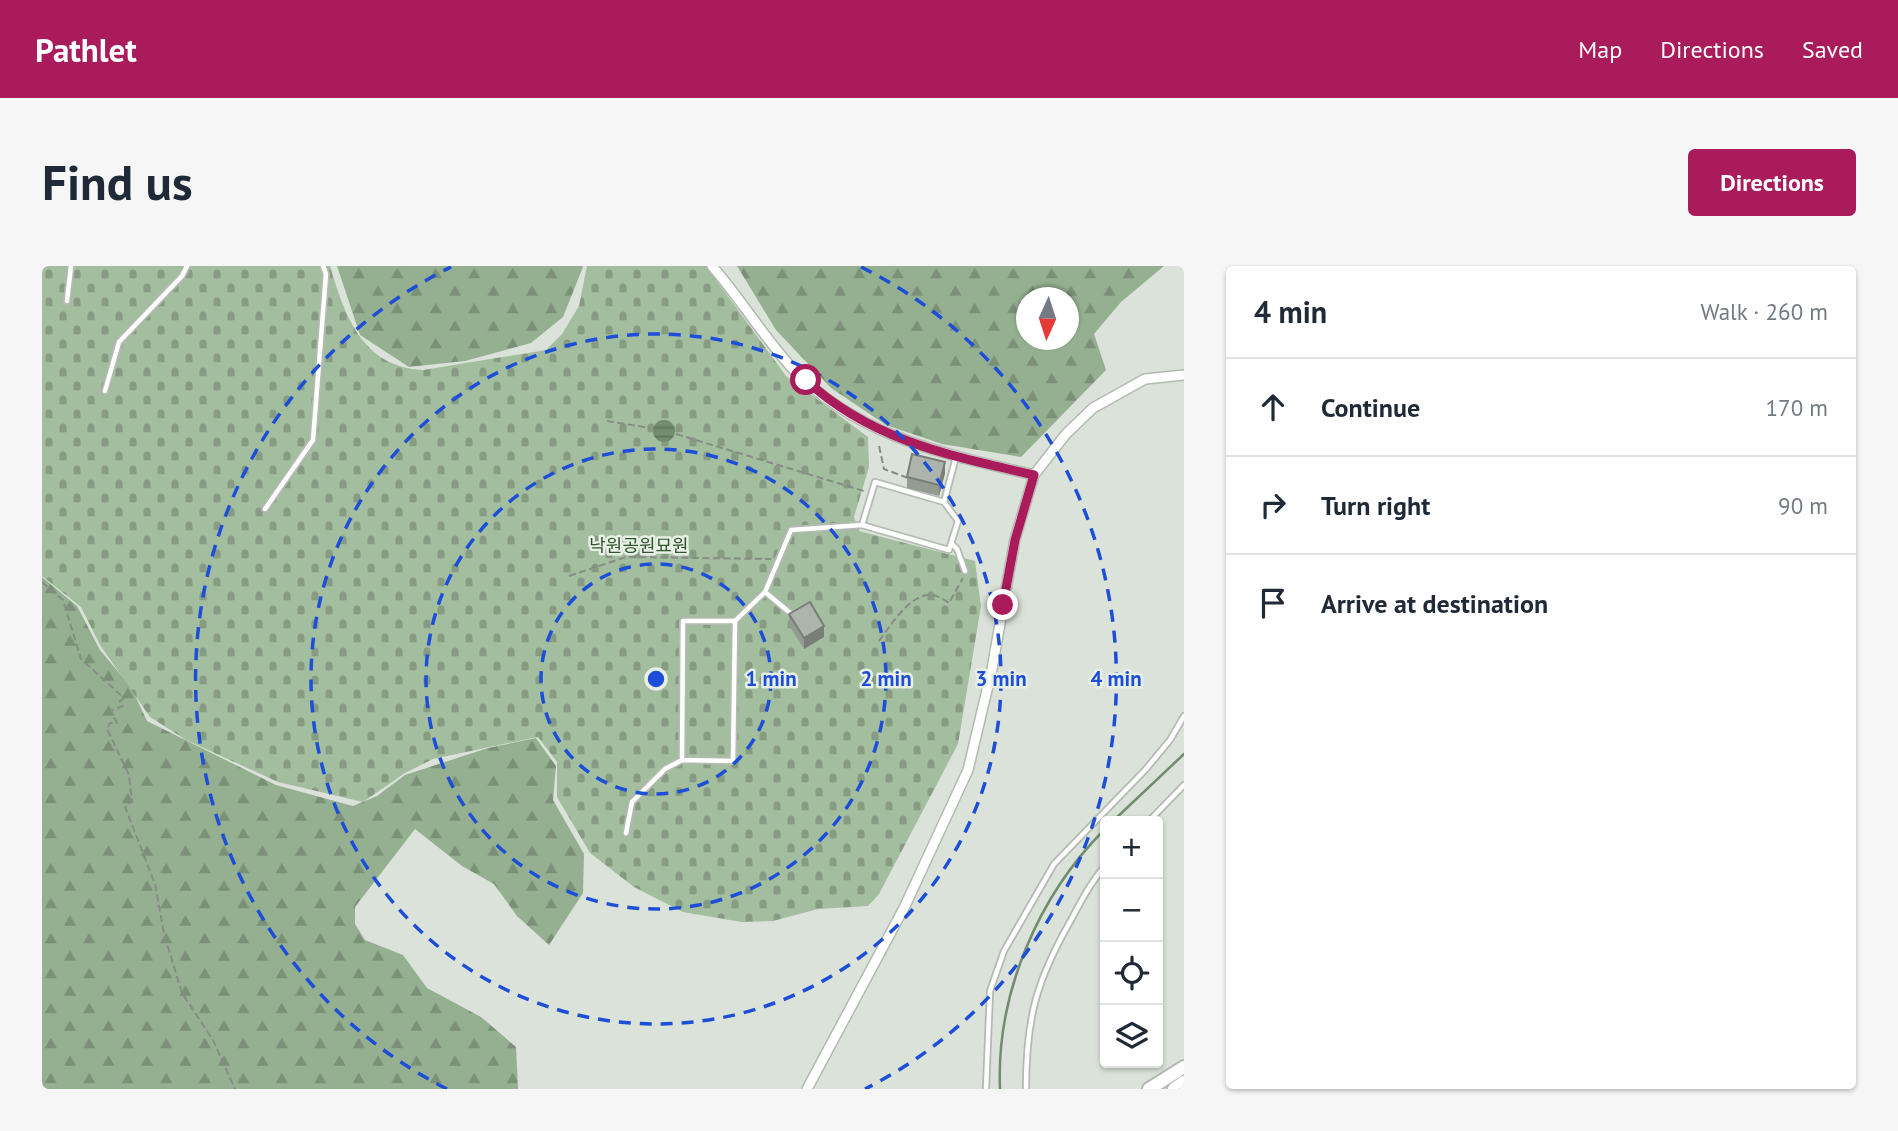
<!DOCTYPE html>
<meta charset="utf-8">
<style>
:root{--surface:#fff;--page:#f6f6f7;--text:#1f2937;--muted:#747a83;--line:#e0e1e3;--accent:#a91b5a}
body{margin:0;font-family:"PT Sans","Noto Sans KR",sans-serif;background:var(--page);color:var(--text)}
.controls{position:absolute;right:21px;bottom:21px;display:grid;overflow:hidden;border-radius:7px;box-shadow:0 2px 5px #0004}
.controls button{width:63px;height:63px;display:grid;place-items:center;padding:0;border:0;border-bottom:2px solid var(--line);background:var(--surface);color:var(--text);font:35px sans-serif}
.compass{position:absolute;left:974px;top:21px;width:63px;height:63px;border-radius:50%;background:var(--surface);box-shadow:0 2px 5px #0004;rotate:183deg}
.stop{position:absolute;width:21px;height:21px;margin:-16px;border:5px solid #a91b5a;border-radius:50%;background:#fff}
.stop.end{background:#a91b5a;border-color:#fff;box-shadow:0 2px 7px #0008}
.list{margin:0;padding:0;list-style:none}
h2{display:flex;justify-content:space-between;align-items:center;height:91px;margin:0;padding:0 28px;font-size:30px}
h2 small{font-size:23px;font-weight:400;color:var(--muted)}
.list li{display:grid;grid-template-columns:46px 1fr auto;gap:21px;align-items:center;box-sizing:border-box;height:98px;padding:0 28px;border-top:2px solid var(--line)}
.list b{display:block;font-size:26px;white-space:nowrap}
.list em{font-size:23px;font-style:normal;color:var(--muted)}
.icon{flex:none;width:38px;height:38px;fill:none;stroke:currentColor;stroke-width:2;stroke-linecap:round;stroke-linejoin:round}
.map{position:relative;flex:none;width:1142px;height:823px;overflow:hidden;border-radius:7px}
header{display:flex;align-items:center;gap:42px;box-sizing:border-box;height:98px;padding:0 35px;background:var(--accent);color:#fff}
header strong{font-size:33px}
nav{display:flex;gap:38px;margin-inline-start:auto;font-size:24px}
.intro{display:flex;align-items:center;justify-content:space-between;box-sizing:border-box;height:168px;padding:0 42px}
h1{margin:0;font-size:49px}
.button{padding:18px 32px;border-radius:7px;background:var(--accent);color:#fff;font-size:24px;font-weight:700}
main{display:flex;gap:42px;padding:0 42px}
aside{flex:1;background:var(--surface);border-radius:7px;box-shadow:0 2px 5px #0004}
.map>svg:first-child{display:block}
.forest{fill:url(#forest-firs);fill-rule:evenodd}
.cemetery{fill:url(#cemetery-stones)}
.water{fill:url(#water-rules)}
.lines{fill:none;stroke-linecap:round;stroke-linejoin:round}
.stream{stroke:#728c6f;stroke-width:2.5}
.lane-casing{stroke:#b3bab1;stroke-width:8}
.street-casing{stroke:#b3bab1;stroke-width:12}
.secondary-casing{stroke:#b3bab1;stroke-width:16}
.path{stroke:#878c86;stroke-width:2;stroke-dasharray:7 3.5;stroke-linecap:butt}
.lane{stroke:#fff;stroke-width:4.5}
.street{stroke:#fff;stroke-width:9}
.secondary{stroke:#fff;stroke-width:12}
.wall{fill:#949b93}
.shaded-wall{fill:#787e78}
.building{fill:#acb4ab;stroke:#787e78;stroke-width:2}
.route{stroke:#a91b5a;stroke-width:9}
.ring{fill:none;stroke:#1d4ed8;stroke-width:3.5;stroke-dasharray:12 9}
.labels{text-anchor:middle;stroke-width:5;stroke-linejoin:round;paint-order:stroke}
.park-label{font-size:18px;fill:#2f562b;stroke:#e7efe6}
.centre{fill:#1d4ed8;stroke:#e7efe6;stroke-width:3.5}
.ring-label{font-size:21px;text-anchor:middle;font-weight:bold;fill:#1d4ed8;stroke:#e7efe6;stroke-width:5;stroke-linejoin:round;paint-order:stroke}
</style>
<header>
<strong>Pathlet</strong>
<nav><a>Map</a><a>Directions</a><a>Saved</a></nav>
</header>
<div class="intro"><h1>Find us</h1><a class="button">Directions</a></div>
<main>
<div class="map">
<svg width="1142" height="823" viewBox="0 0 1142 823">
<defs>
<pattern id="forest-firs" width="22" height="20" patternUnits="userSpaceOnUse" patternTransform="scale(1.75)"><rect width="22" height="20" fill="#95b091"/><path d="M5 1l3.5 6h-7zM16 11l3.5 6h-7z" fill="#7a9077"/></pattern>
<pattern id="cemetery-stones" width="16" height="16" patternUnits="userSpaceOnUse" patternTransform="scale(1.75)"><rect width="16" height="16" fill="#a3bd9f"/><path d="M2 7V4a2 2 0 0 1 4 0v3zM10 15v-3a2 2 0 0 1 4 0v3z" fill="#869b82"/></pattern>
<pattern id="water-rules" width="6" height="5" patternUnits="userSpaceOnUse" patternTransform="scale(1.75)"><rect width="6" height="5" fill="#728c6f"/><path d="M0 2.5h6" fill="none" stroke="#5e735c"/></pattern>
</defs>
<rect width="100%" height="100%" fill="#dae2d9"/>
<path class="forest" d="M295,0H540L541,1L521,51L489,77L423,95L367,101L318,69Z
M695,0H1122L1079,36L1052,68L1064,104L979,191L900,178L844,159L789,122L734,64ZM985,32H1027V74H985Z
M0,311L35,340L58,384L89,421L105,455L234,519L311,540L335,530L363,509L446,482L494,472L514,500L511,534L542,588L541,627L507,679L475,650L452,618L420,600L373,563L313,641V658L323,674L361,689L385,722L439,751L474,781L476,823H0Z"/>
<path class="cemetery" d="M0,0H288C303,50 320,101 381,104L504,84L520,68L537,40L545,0H664L744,110L826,171L827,201L812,251L817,265L933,295L939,340L916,478L837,628L826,640L776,643L731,655L700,656L641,646L592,621L548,587L515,531V496L496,471L391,493L363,507L321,536L236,516L144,474L108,451L58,379L39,341L0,310Z"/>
<path class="water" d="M611 165a11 11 0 1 1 22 0a11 11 0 1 1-22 0Z"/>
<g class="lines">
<path class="stream" d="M1071,555L1142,488
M958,823C954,728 996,630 1063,563"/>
<defs>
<path id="lane" d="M25,35L29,0
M63,125L77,76L140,10L145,0
M902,236L914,191
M223,243L271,174L284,8L281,0
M909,277L915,283L923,305
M723,326L753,351
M693,355L723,326L749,264L820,259L907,284L916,255L902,236L833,216L820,259
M1107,555L1142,519
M584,567L590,536L623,503L640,494L691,495L693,355H641L640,494
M944,823L948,725L962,685L1012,598L1104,503L1128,474L1142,450
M984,823C984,753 994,715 1029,654C1039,635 1049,616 1063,600"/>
<path id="street" d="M670,0C698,32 721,70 750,102C815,171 903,188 992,209
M765,823L863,640L926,504L950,403L973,273L992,209L1024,168L1051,142L1103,113L1142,109"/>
<path id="secondary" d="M1107,823L1142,801
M1132,823L1142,816"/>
</defs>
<use href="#lane" class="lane-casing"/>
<use href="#street" class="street-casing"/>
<use href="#secondary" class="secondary-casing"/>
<path class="path" d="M565,155L608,162
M634,168L822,225
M837,180L842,203L866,212
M527,310L584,291L729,293
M0,316L21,334L39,393L82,432L78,435L81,440L69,445L75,457H68L65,463L87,509L90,535L83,541L85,546L113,618L122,668L140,727L171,774L193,823
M837,375C848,360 866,331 886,329C893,328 901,333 907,337L921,312"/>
<use href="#lane" class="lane"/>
<use href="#street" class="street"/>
<use href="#secondary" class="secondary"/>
</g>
<path class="wall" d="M903,207L897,230L865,222V211Z
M747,348L782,371L762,383L747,359Z"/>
<path class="shaded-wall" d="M903,196V207L897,230V219Z
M782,360V371L762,383V372Z"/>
<path class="building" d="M870,188L903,196L897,219L865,211Z
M768,336L782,360L762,372L747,348Z"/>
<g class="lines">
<path class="route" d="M764,114C828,174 909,190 992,209L973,274L961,339"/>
</g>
<g class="ring">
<circle cx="614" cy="413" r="115"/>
<circle cx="614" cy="413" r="230"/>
<circle cx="614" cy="413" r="345"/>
<path d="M405 823A460 460 0 0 1 409 1M819 1A460 460 0 0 1 823 823"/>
</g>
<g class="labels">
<g class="park-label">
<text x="597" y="286">낙원공원묘원</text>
</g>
</g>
<circle cx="614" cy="413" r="10" class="centre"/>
<g class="ring-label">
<text x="729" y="420">1 min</text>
<text x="844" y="420">2 min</text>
<text x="959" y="420">3 min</text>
<text x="1074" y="420">4 min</text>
</g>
</svg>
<div class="controls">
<button>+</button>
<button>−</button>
<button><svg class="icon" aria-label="locate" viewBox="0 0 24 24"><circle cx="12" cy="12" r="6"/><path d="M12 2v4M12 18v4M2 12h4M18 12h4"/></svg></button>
<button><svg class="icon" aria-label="layers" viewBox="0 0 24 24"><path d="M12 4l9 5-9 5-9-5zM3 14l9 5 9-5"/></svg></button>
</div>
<svg class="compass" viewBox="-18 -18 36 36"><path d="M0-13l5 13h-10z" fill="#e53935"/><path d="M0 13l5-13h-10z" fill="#747a83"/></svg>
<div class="stop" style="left:764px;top:114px"></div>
<div class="stop end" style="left:961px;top:339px"></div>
</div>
<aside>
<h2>4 min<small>Walk · 260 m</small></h2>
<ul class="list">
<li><svg class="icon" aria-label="ahead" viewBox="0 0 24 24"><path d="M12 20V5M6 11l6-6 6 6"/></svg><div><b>Continue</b></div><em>170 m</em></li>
<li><svg class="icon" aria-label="right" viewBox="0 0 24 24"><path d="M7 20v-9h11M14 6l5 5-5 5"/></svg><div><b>Turn right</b></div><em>90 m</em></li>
<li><svg class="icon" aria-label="arrive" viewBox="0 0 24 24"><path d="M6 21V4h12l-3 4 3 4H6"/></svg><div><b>Arrive at destination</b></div></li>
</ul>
</aside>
</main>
